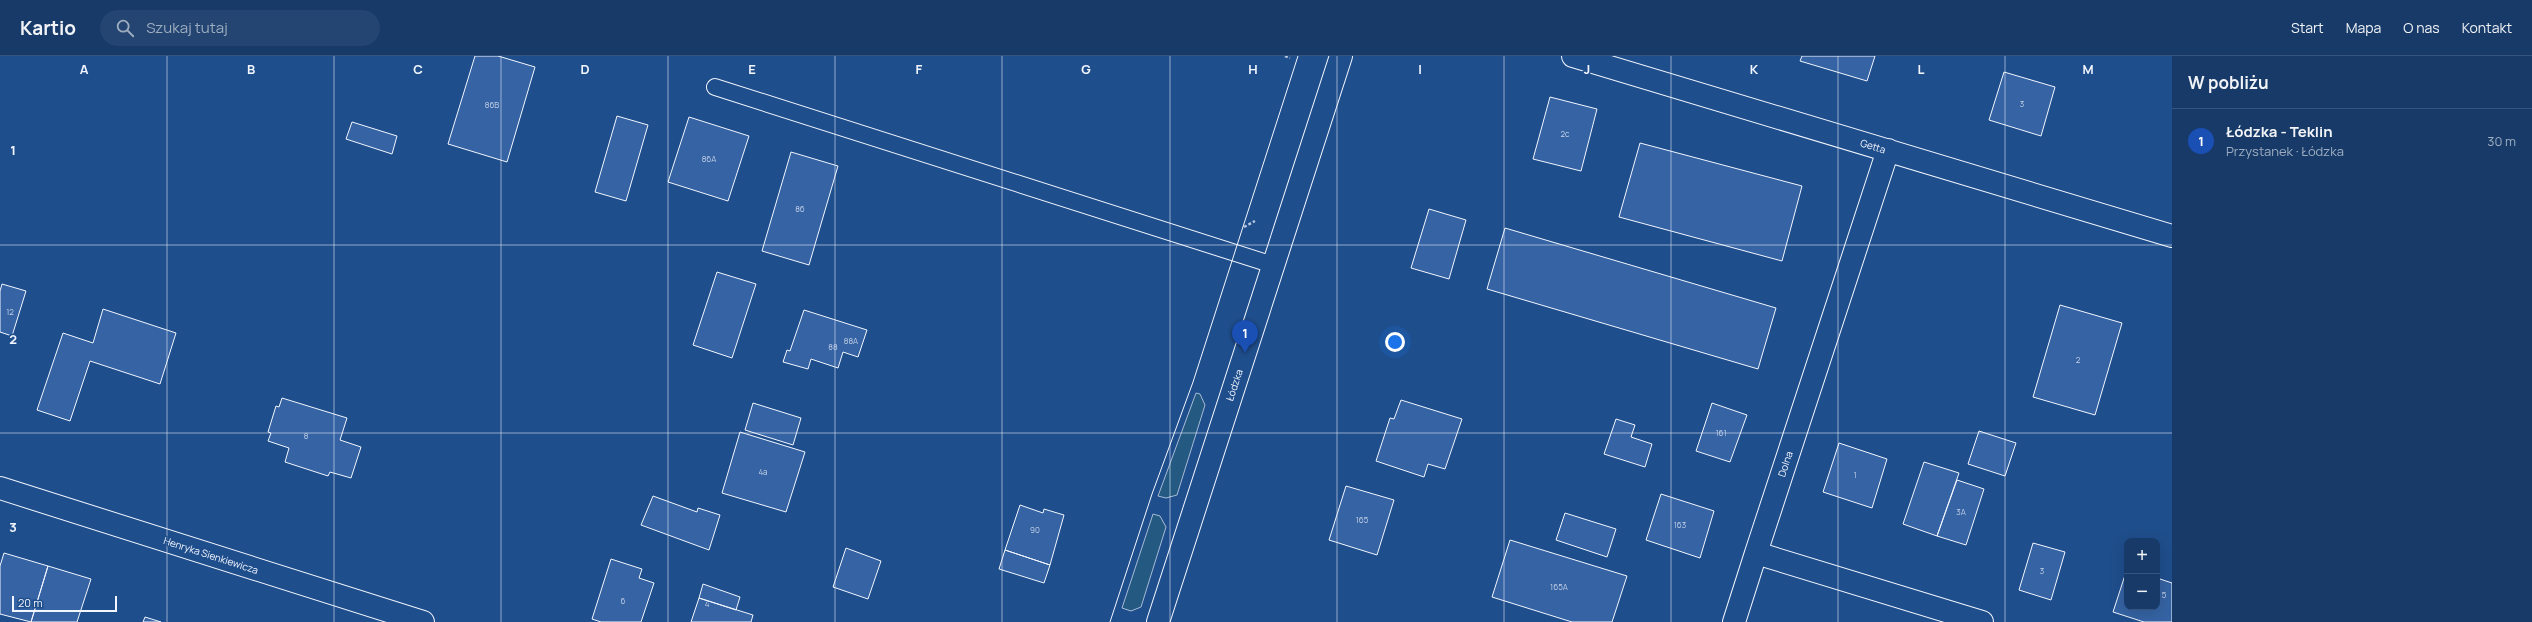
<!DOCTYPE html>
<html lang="pl">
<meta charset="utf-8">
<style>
:root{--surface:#173a69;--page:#244571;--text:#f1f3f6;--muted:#9eadc0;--line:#36547d;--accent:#ffb74d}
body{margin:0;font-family:Manrope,sans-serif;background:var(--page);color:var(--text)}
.controls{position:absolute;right:12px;bottom:12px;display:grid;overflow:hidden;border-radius:8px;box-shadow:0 4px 16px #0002}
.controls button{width:36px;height:36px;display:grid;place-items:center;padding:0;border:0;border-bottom:1px solid var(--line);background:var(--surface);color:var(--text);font:20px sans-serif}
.scale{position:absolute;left:12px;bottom:10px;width:105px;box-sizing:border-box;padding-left:4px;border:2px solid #f2f6ff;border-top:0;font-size:11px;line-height:14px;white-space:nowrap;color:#f2f6ff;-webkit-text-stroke:3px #1f4e8c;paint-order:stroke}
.you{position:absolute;left:1395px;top:286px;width:14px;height:14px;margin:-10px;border:3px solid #fff;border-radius:50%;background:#1a73e8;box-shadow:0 0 0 6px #1a73e833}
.badge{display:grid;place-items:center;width:26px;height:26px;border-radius:50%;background:var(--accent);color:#fff;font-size:13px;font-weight:700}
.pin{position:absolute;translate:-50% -33px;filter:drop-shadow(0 1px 2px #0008)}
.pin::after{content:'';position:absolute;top:21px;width:14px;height:12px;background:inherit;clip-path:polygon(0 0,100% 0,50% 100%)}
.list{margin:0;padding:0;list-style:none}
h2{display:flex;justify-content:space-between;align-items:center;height:52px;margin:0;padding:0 16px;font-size:17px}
h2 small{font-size:13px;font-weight:400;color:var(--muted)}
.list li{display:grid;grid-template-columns:26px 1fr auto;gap:12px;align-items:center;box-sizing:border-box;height:64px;padding:0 16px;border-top:1px solid var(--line)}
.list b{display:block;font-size:15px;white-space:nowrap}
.list p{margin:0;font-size:13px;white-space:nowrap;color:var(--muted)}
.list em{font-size:13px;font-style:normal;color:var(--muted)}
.icon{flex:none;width:22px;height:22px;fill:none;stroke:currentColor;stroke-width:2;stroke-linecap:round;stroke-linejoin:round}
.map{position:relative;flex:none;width:2172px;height:566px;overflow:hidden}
header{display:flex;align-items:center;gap:24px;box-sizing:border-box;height:56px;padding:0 20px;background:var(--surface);border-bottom:1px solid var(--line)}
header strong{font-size:19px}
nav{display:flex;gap:22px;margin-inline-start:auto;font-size:14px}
.search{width:280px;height:36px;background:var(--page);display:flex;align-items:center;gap:10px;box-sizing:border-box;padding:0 14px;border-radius:22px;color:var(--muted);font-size:15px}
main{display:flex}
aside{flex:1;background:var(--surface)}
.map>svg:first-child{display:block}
.green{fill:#245a82;stroke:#a8bbd7}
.building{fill:#3563a3;stroke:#f2f6ff}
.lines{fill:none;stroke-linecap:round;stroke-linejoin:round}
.service-casing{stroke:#f2f6ff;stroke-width:18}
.minor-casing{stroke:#f2f6ff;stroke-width:24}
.secondary-casing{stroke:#f2f6ff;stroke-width:24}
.path{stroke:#b3c4dc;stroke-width:2.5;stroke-dasharray:3 2;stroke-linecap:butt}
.service{stroke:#1f4e8c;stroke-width:16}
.minor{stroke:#1f4e8c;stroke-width:22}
.secondary{stroke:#1f4e8c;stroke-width:22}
.tram{stroke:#f2f6ff;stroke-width:1}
.grid{fill:none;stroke:#f2f6ff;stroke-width:1;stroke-opacity:0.55}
.labels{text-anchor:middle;stroke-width:3;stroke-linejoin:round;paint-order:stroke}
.number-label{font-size:8px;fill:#c3d1e8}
.street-label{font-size:10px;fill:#f2f6ff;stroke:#1f4e8c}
.grid-label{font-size:13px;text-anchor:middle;font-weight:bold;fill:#f2f6ff;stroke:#1f4e8c;stroke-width:3;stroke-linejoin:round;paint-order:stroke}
</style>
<header>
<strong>Kartio</strong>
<div class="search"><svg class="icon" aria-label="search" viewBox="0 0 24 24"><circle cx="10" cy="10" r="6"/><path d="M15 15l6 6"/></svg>Szukaj tutaj</div>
<nav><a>Start</a><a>Mapa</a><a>O nas</a><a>Kontakt</a></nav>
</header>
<main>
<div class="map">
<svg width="2172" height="566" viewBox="0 0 2172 566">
<rect width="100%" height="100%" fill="#1f4e8c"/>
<path class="green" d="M1196,337L1200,338L1205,349L1177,439L1166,442L1158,440Z
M1153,458L1160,460L1166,471L1141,551L1131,555L1122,552Z"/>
<path class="building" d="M475,0H498L535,11L507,106L448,88Z
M1802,0H1875L1867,25L1800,5Z
M2004,16L2055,31L2041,80L1989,64Z
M1550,41L1597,53L1581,115L1533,103Z
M617,60L648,69L626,145L595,136Z
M689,61L749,80L728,145L668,126Z
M352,66L397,80L392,98L346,83Z
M1640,87L1802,130L1782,205L1619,161Z
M791,96L838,110L809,209L762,195Z
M1429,153L1466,164L1449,223L1411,212Z
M1505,172L1776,252L1758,313L1487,233Z
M717,216L756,228L732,302L693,289Z
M2,228L26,235L12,280L0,276V235Z
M2060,249L2122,267L2095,359L2033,341Z
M103,253L176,277L160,328L90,305L70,365L37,354L63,277L93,287Z
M804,254L867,274L858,301L843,296L838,312L811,303L808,313L783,306L787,294L790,295Z
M282,342L347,362L340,384L361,391L351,422L330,416L328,420L285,406L289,392L268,385L271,377L268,376L276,350L279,351Z
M1401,344L1462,363L1445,413L1428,408L1424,421L1376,405L1390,362L1394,363Z
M753,347L801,362L793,389L745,374Z
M1712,347L1747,359L1730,406L1696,395Z
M1616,363L1635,369L1631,381L1652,388L1645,411L1604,398Z
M1979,375L2016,387L2005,420L1968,408Z
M740,376L805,396L786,456L722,437Z
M1839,387L1887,403L1872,452L1823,436Z
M1924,406L1959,417L1937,480L1903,468Z
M1957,424L1984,433L1966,489L1937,480Z
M1346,430L1394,444L1377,499L1329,484Z
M1661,438L1714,455L1700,502L1646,484Z
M653,440L697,456L698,452L720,459L709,494L641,469Z
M1020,449L1043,457L1044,453L1064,459L1050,509L1005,494Z
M1565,457L1616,473L1607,501L1556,484Z
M1510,484L1627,520L1612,566H1572L1492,541Z
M2033,487L2065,496L2051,544L2019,534Z
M846,492L881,505L868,543L833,531Z
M1005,494L1050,509L1044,527L999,513Z
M4,497L48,510L31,566L0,558V510Z
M611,503L642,513L639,522L654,527L641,566H601L592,563Z
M48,510L91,523L77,566H31Z
M2127,513V551H2157V522L2172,527V566H2144L2113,556Z
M703,528L740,541L736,554L699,542Z
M699,542L753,559L751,566H691Z
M145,561L161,566H143Z"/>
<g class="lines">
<defs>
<path id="service" d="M715,31L1273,209"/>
<path id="minor" d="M1573,0L2172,180
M1888,94L1756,497L1982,566
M0,432L423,566
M1734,566L1756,497"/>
<path id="secondary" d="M1158,566L1341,0"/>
</defs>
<use href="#service" class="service-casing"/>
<use href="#minor" class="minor-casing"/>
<use href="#secondary" class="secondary-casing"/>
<path class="path" d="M1285,0L1290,2
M1244,171L1255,165"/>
<use href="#service" class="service"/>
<use href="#minor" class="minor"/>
<use href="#secondary" class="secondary"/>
<path class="tram" d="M1110,566L1152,438L1193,326L1298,0"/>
</g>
<path class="grid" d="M167,0V566M334,0V566M501,0V566M668,0V566M835,0V566M1002,0V566M1170,0V566M1337,0V566M1504,0V566M1671,0V566M1838,0V566M2005,0V566M0,189H2172M0,377H2172"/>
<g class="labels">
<g class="number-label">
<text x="2022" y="51">3</text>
<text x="492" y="52">86B</text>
<text x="1565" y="81">2c</text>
<text x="709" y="106">86A</text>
<text x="800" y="156">86</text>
<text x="10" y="259">12</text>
<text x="851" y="288">88A</text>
<text x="833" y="294">88</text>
<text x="2078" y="307">2</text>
<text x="1721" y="380">161</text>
<text x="306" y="383">8</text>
<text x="763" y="419">4a</text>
<text x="1855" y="422">1</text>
<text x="1961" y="459">3A</text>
<text x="1362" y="467">165</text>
<text x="1680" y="472">163</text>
<text x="1035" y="477">90</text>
<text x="2042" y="518">3</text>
<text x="1559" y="534">165A</text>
<text x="2164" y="542">5</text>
<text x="623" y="548">6</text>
<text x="707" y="551">4</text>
</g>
<g class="street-label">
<text transform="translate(1873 90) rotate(17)" y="4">Getta</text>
<text transform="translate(1234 329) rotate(-72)" y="4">Łódzka</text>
<text transform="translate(1785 408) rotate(-72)" y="4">Dolna</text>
<text transform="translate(211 499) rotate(18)" y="4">Henryka Sienkiewicza</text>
</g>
</g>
<g class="grid-label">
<text x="84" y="18">A</text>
<text x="251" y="18">B</text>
<text x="418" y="18">C</text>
<text x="585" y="18">D</text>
<text x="752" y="18">E</text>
<text x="919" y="18">F</text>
<text x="1086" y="18">G</text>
<text x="1253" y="18">H</text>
<text x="1420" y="18">I</text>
<text x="1587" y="18">J</text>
<text x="1754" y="18">K</text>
<text x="1921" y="18">L</text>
<text x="2088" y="18">M</text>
<text x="13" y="99">1</text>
<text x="13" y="288">2</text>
<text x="13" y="476">3</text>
</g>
</svg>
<div class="controls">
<button>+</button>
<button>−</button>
</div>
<div class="scale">20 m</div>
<div class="you"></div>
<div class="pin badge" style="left:1245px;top:297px;background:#1a4fb4">1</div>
</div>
<aside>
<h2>W pobliżu<small></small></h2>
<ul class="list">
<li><span class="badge" style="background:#1a4fb4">1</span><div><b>Łódzka - Teklin</b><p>Przystanek · Łódzka</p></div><em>30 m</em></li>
</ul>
</aside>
</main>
